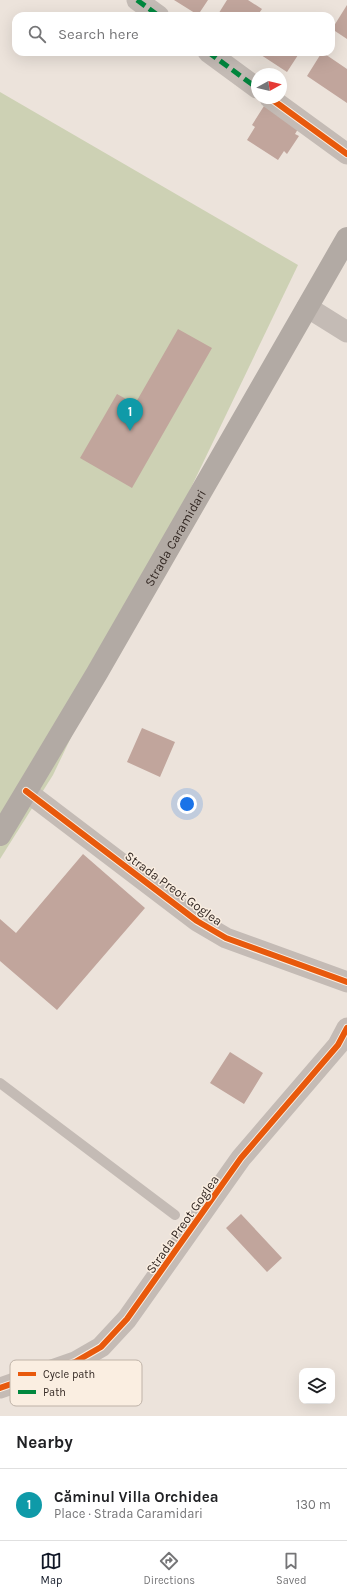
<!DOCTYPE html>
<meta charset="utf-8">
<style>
:root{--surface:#fff;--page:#f6f6f6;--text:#202124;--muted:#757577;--line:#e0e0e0;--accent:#111827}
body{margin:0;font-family:Karla,sans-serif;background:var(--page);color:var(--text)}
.controls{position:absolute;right:12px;bottom:12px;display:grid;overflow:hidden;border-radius:8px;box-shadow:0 4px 16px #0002}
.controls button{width:36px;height:36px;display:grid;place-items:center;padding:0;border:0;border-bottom:1px solid var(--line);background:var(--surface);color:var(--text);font:20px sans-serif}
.compass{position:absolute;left:251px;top:68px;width:36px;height:36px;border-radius:50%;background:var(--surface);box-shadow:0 4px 16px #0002;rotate:82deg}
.you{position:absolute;left:187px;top:804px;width:14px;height:14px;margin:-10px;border:3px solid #fff;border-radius:50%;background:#1a73e8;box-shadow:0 0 0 6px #1a73e833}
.badge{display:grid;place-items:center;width:26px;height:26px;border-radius:50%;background:var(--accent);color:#fff;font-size:13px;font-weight:700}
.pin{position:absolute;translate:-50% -33px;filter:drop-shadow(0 1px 2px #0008)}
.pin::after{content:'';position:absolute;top:21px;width:14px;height:12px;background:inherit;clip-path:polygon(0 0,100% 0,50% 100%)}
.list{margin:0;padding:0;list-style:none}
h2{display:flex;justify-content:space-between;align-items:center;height:52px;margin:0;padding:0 16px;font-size:17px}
h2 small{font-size:13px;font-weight:400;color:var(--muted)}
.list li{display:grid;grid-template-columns:26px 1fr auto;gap:12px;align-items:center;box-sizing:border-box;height:72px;padding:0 16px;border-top:1px solid var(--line)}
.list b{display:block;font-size:15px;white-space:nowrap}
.list p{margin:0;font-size:13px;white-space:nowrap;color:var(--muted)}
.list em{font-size:13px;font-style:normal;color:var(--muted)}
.icon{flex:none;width:22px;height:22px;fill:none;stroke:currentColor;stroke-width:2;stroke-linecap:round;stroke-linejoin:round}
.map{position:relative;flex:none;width:347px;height:1416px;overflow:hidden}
.search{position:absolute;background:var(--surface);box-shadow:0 4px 16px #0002;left:12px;right:12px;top:12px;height:44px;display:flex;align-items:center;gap:10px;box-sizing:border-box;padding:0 14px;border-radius:12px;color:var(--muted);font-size:15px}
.sheet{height:124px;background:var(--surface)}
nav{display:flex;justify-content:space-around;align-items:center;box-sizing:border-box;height:56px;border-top:1px solid var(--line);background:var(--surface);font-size:11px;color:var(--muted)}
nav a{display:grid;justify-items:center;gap:2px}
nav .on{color:var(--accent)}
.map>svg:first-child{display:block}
.green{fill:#cdd1b4}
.building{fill:#c1a59c}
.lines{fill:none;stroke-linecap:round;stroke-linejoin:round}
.lane{stroke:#c4bbb5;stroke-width:10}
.street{stroke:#c4bbb5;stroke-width:21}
.primary{stroke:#b2aaa4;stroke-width:22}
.quiet{stroke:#00873e;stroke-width:5;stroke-dasharray:10 5;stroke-linecap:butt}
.cycleway-casing{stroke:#faeee1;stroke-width:8}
.cycleway{stroke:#e8590c;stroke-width:6}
.labels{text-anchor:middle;stroke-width:3;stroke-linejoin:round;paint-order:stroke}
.street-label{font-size:13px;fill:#342924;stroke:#faeee1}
.key{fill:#faeee1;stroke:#bfb3a8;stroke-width:1}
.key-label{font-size:11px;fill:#342924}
</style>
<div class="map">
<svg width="347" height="1416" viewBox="0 0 347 1416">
<rect width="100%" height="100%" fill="#ece3db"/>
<path class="green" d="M0,92L298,265L53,775L0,859Z"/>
<path class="building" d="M174,0H208L198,15Z
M227,0H248L262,9L257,16H217Z
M347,5V39L332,29Z
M259,52H300L287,72L258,53Z
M322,52L347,69V103L307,76Z
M264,106L298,129L295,134L299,136L287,154L284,151L278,160L247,140L255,127L252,125Z
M178,329L212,348L132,488L80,458L117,394L135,404Z
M142,728L175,742L160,777L127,762Z
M83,854L145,908L57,1010L0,961V919L16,933Z
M230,1052L263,1073L244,1104L210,1083Z
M241,1214L282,1258L267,1272L226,1228Z"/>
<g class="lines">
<path class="lane" d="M0,1083L175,1215"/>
<path class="street" d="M137,0L159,16
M208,52L257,88
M270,98L347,154
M307,307L347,332
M26,791L197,921L226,938L347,982
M0,1388L75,1362L101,1347L127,1319L241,1158L338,1045L347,1028"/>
<path class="primary" id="s1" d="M0,835L97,673L347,238"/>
<path class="quiet" d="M137,0L159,16
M208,52L257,88"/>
<defs>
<path id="cycleway" d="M270,98L347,154
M26,791L197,921L226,938L347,982
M0,1388L75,1362L101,1347L127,1319L241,1158L338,1045L347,1028"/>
</defs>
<use href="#cycleway" class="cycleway-casing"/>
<use href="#cycleway" class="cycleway"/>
</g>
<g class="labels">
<g class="street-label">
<text dy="5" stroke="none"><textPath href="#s1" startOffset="345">Strada Caramidari</textPath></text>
<text transform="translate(174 888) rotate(36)" y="5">Strada Preot Goglea</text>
<text transform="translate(182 1224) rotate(-55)" y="5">Strada Preot Goglea</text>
</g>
</g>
<rect x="10" y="1360" width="132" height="46" rx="6" class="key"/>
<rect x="18" y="1372" width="18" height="4" fill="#e8590c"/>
<rect x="18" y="1390" width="18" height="4" fill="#00873e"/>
<g class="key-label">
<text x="43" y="1378">Cycle path</text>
<text x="43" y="1396">Path</text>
</g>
</svg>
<div class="controls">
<button><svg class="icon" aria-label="layers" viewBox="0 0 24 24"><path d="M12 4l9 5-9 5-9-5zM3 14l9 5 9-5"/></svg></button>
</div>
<svg class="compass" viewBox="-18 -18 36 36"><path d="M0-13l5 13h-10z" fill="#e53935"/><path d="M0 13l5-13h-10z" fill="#757577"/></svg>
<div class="you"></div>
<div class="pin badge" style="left:130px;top:431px;background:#0f9aa8">1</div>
<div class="search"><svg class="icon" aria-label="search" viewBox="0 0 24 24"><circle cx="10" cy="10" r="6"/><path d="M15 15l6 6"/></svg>Search here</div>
</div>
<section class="sheet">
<h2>Nearby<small></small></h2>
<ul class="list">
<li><span class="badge" style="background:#0f9aa8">1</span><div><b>Căminul Villa Orchidea</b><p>Place · Strada Caramidari</p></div><em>130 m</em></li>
</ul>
</section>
<nav>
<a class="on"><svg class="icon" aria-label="map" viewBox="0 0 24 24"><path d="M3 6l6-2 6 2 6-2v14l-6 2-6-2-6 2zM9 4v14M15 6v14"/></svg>Map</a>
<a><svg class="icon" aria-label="directions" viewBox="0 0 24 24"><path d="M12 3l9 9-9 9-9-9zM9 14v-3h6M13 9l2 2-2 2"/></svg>Directions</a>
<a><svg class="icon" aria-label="saved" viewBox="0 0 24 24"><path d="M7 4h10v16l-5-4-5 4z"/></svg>Saved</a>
</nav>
